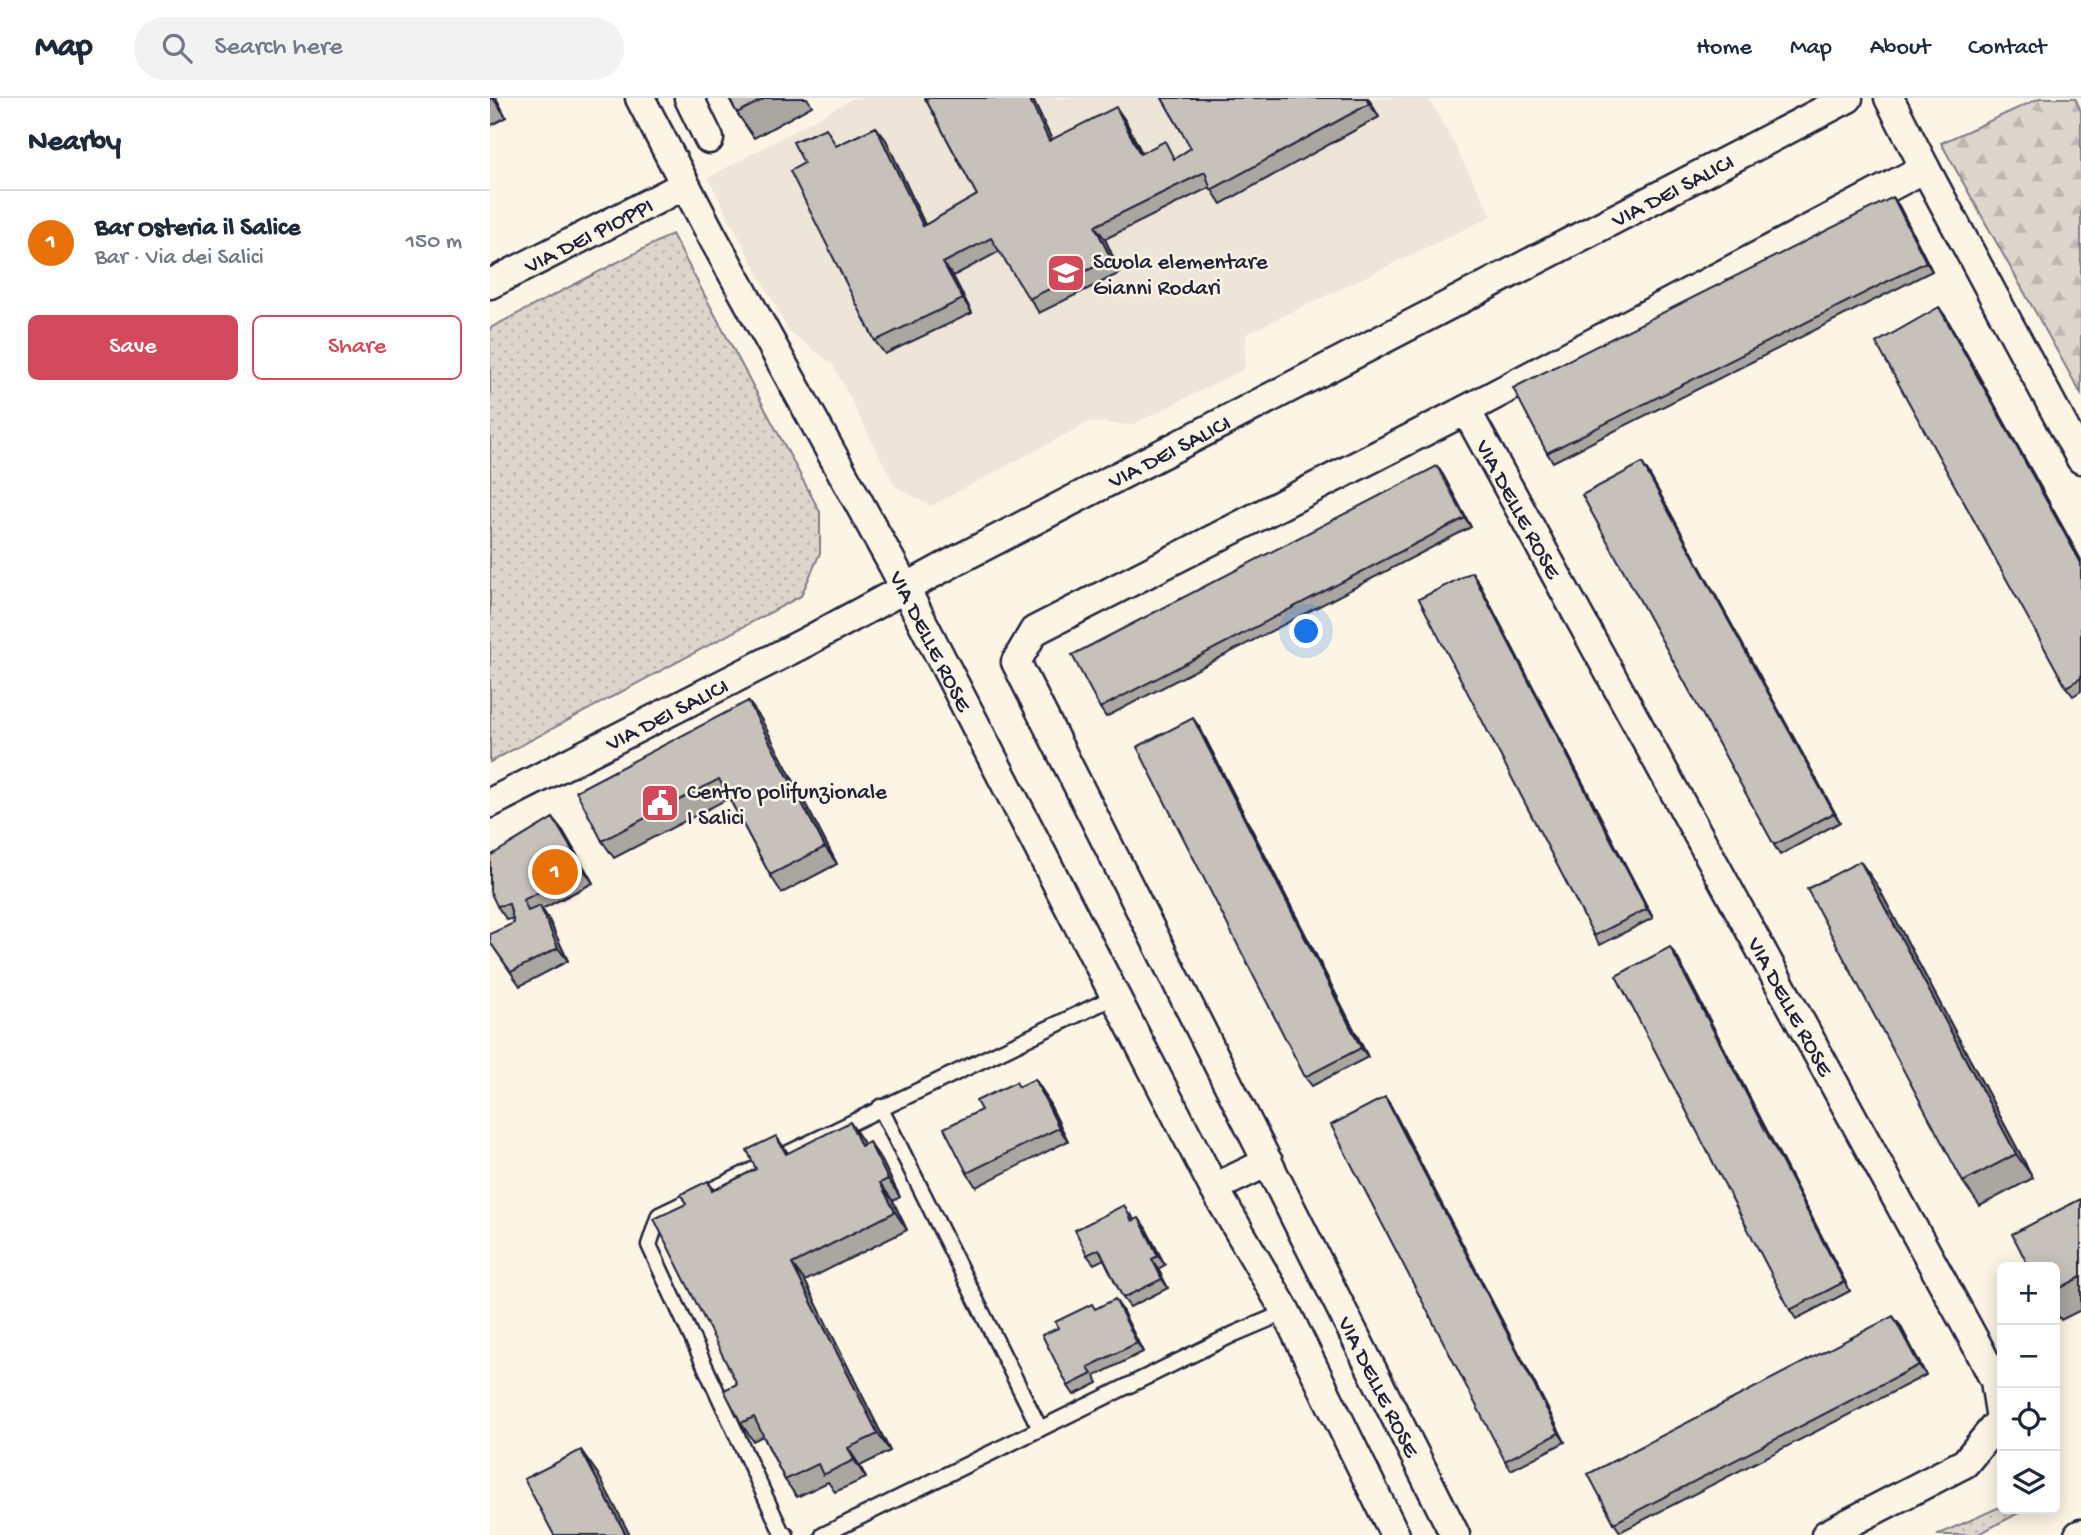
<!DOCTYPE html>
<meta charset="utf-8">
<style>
:root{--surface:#fff;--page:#f2f2f3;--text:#1f2937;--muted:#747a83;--line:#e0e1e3;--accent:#d1495b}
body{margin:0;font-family:"Gochi Hand",sans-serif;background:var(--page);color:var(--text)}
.controls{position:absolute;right:21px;bottom:21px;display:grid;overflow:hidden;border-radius:10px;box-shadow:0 4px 18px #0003}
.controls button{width:63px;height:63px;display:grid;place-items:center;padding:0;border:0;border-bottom:2px solid var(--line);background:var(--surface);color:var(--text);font:35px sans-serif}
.you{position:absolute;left:817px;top:534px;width:24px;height:24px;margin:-18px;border:5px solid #fff;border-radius:50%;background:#1a73e8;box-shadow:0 0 0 10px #1a73e833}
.badge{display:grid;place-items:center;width:46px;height:46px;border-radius:50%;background:var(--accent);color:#fff;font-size:23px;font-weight:700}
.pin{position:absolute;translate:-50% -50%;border:4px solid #fff;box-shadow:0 2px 7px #0006}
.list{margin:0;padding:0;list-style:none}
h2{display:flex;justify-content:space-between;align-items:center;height:91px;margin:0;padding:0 28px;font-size:30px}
h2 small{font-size:23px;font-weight:400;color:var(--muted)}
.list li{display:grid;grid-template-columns:46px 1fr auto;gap:21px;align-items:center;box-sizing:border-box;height:105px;padding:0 28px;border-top:2px solid var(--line)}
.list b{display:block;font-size:26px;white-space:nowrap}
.list p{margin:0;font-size:23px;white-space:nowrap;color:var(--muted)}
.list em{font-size:23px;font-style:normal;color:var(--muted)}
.actions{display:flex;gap:14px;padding:21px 28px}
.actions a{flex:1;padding:16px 0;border:2px solid var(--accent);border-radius:10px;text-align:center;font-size:24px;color:var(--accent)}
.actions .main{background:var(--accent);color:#fff}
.icon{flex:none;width:38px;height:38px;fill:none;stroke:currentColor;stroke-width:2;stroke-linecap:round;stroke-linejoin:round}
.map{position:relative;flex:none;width:1591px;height:1437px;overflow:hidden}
header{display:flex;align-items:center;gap:42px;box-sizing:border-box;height:98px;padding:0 35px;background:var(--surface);border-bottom:2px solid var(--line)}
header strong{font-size:33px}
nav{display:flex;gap:38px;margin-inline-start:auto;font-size:24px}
.search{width:490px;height:63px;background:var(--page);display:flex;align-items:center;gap:18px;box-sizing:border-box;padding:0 24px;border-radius:38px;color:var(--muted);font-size:26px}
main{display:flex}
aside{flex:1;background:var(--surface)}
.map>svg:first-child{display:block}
.built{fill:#ece5d8}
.grass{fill:url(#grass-dots);stroke:#7f7c84;stroke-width:2}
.forest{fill:url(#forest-firs);stroke:#7f7c84;stroke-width:2}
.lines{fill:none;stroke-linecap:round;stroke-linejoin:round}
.lane-casing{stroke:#22223b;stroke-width:19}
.street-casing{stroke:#22223b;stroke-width:33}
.lane{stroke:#fcf5e5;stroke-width:14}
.street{stroke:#fcf5e5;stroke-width:28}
.wall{fill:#aaa6a1;stroke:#22223b;stroke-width:2}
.shaded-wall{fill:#8b8783;stroke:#22223b;stroke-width:2}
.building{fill:#c6c1bb;stroke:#22223b;stroke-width:2}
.labels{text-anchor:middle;stroke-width:5;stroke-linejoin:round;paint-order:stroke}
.street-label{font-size:23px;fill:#22223b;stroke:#fcf5e5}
.poi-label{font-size:23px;fill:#22223b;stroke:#fcf5e5;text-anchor:start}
</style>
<header>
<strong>Map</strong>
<div class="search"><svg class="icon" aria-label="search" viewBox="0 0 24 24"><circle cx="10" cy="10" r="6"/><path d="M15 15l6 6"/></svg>Search here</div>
<nav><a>Home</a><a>Map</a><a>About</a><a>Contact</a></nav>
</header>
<main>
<aside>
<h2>Nearby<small></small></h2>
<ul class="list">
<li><span class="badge" style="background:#e8710a">1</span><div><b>Bar Osteria il Salice</b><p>Bar · Via dei Salici</p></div><em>150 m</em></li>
</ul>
<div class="actions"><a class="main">Save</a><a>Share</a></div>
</aside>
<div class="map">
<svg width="1591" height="1437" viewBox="0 0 1591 1437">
<defs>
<pattern id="grass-dots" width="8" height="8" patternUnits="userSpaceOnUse" patternTransform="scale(1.75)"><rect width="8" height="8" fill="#dcd6cc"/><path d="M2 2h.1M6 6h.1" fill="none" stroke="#bcb7b0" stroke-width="1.8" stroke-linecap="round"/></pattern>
<pattern id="forest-firs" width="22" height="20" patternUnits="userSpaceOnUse" patternTransform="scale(1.75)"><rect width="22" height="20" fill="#dcd6cc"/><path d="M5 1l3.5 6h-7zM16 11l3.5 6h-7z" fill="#bcb7b0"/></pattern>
</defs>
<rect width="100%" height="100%" fill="#fcf5e5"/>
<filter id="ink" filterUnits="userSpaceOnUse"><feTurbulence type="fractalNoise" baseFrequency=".0143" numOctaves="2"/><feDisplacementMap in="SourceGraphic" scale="14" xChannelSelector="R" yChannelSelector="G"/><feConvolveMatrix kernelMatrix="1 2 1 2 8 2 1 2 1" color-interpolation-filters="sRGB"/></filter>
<g filter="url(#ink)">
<path class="built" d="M364,0H939L1002,118L756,236L754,271L642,327L599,324L441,408L405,388L343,267L298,232L218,80Z"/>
<path class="grass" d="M182,136L330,414V455L311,498L0,664V230Z
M1512,1408V1411H1536L1487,1437H1447Z"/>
<path class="forest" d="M1550,0H1585L1591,13V296L1451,45Z"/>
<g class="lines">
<defs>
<path id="lane" d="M390,1009L550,1331
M296,1437L292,1435L159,1147L169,1117L626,898
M333,1437L744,1236L796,1214"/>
<g id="street">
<path id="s1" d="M150,0L221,136L403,467L724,1090L796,1214L905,1437"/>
<path d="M199,0L219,41"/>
<path d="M1399,0L1435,70"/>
<path id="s2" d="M0,186L195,87"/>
<path id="s3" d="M976,312L1488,1249L1505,1283L1511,1321L1475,1365L1336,1437"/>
<path id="s4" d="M0,705L316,544L469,461L1358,0"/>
<path d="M724,1090L778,1064"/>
<path d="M965,1437L526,564L544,533L976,312L1435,70L1591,361"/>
<path d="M1589,1437L1591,1436"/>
</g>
</defs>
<use href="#lane" class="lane-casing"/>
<use href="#street" class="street-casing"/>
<use href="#lane" class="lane"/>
<use href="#street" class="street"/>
</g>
<path class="wall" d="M0,0H6L16,19L0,28Z
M239,0H317L322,8L264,40L247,15Z
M435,0H542L562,42L635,22L652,55L686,60L701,50L672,0H878L889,19L731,106L720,89L615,141L630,175L549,215L510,153L463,178L482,215L395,256L385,243L348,47L386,29L396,42L435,127L487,97Z
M1409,108L1442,173L1063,364L1057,355Z
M1456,219L1591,462V593L1583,598L1576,589Z
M947,368L953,377L981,429L616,619L610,610Z
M1158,374L1350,724L1290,757L1284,747Z
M988,483L1163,820L1110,847L1104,838Z
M258,603L271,621L347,766L292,795L280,777L239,700L124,760L112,743Z
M710,630L878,959L822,988L815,979Z
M73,733L103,785L52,811L59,822L78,863L30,888L0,844L24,825L23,820L17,822L7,808Z
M1387,787L1543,1080L1490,1108L1473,1084Z
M1187,859L1360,1193L1306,1221L1300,1212Z
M545,981L554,995L578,1043L486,1089L477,1075L491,1012L529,989Z
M895,999L901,1008L1075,1344L1021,1372L1015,1363Z
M372,1042L374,1046L391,1061L410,1099L403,1103L417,1132L315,1183L400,1353L370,1368L376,1380L345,1394L338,1384L307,1399L295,1382L273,1338L263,1343L251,1325L247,1286L196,1106L218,1083L224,1092L298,1055Z
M1591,1101V1212L1571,1222L1565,1213V1169Z
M641,1116L644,1122L655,1129L675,1167L668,1171L678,1190L640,1209L633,1200L614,1161L604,1166L597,1157Z
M631,1210L653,1254L605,1278L608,1285L584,1297L578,1288L606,1211Z
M1410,1227L1436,1277L1130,1434L1124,1425Z"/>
<path class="shaded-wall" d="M3,0H6L16,19Z
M539,0H542L569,57L559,43Z
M876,0H878L889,19L879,6Z
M626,9L635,22L659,70L650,56Z
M386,29L396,42L442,142L433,128Z
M1403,99L1409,108L1442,173L1436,164Z
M605,128L615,141L630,175L621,161Z
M453,165L463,178L482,215L473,201Z
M1449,209L1456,219L1591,462V465Z
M1152,365L1158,374L1350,724L1344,715Z
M947,368L953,377L981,429L975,420Z
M982,474L988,483L1163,820L1157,811Z
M258,603L271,621L347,766L335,749Z
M703,620L710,630L878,959L871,950Z
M63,720L73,733L103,785L94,772Z
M1370,763L1387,787L1543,1080L1526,1056Z
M50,808L59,822L78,863L68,850Z
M1180,849L1187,859L1360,1193L1354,1184Z
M545,981L554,995L578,1043L569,1030Z
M895,999L901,1008L1075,1344L1069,1335Z
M360,1024L372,1042L383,1065L371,1048Z
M286,1038L298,1055L296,1056Z
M379,1044L391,1061L410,1099L398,1081Z
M390,1085L403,1103L417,1132L405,1114Z
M649,1120L655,1129L675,1167L668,1158Z
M662,1161L668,1171L678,1190L672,1181Z
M302,1166L315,1183L400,1353L388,1336Z
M625,1201L631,1210L653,1254L647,1245Z
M1403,1218L1410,1227L1436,1277L1429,1267Z
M358,1350L370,1368L376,1380L364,1362Z
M91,1352L108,1376L140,1437H136Z"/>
<path class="building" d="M239,0H276L247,15Z
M435,0H539L559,43L626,9L650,56L675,43L684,61L701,50L672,0H876L879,6L721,92L715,74L605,128L621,161L539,201L501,140L453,165L473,201L385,243L300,73L314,65L303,44L336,30L346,48L386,29L433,128L487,97Z
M1403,99L1436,164L1057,355L1023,290Z
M1449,209L1591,465V580L1576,589L1386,245Z
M1152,365L1344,715L1284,747L1092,397Z
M947,368L975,420L610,610L582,557Z
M982,474L1157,811L1104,838L929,501Z
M258,603L335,749L280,777L229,681L112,743L86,693Z
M703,620L871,950L815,979L647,649Z
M63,720L94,772L33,802L38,813L50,808L68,850L21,874L0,844V836L24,825L19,806L7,808L0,793V758Z
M1370,763L1526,1056L1473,1084L1317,791Z
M1180,849L1354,1184L1300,1212L1126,878Z
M545,981L569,1030L477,1075L454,1030L491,1012L486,1003L526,984L529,989Z
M895,999L1069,1335L1015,1363L841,1027Z
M360,1024L371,1048L379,1044L398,1081L390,1085L405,1114L302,1166L388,1336L358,1350L364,1362L333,1377L328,1366L295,1382L264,1319L251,1325L234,1292L247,1286L164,1121L196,1106L191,1096L218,1083L222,1093L266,1071L257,1052L286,1038L296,1056Z
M1591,1101V1179L1565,1193V1169H1539L1522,1136Z
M634,1107L642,1123L649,1120L668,1158L662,1161L672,1181L633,1200L609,1151L597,1157L585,1132Z
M625,1201L647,1245L598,1269L602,1276L578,1288L552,1237L568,1230L565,1224L602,1206L605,1211Z
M1403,1218L1429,1267L1124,1425L1098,1376Z
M91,1352L136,1437H64L34,1381Z"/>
</g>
<defs>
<symbol id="school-square" viewBox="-11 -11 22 22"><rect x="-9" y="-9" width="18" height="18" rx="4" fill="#d1495b" stroke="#fcf5e5"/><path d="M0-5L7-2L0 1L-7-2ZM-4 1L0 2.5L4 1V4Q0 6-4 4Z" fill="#fff"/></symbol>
<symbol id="civic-square" viewBox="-11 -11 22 22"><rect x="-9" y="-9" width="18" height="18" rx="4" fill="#d1495b" stroke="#fcf5e5"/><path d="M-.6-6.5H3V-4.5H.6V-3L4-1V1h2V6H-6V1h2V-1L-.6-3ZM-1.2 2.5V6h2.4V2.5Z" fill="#fff"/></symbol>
</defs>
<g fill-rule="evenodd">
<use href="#school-square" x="554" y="153" width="44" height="44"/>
<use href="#civic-square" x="148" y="683" width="44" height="44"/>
</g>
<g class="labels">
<g class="street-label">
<text dy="8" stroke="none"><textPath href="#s4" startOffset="1332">VIA DEI SALICI</textPath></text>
<text dy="8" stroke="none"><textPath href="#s2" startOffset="110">VIA DEI PIOPPI</textPath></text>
<text dy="8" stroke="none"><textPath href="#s4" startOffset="765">VIA DEI SALICI</textPath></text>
<text dy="8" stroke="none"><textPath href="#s3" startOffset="112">VIA DELLE ROSE</textPath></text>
<text dy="8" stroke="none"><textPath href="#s1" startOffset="616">VIA DELLE ROSE</textPath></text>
<text dy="8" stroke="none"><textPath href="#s4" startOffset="198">VIA DEI SALICI</textPath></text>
<text dy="8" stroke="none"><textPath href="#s3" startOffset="679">VIA DELLE ROSE</textPath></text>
<text transform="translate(890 1288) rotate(63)" y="8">VIA DELLE ROSE</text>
</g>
<g class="poi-label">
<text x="603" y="170">Scuola elementare<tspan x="603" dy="26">Gianni Rodari</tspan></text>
<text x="197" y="700">Centro polifunzionale<tspan x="197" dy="26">I Salici</tspan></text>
</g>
</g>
</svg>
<div class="controls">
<button>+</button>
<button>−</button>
<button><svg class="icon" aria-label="locate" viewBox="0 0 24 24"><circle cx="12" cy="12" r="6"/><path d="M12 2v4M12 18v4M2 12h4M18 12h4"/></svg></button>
<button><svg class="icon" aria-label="layers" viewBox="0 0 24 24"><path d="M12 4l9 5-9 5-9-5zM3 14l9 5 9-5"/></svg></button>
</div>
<div class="you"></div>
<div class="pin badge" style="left:65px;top:774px;background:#e8710a">1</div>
</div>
</main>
